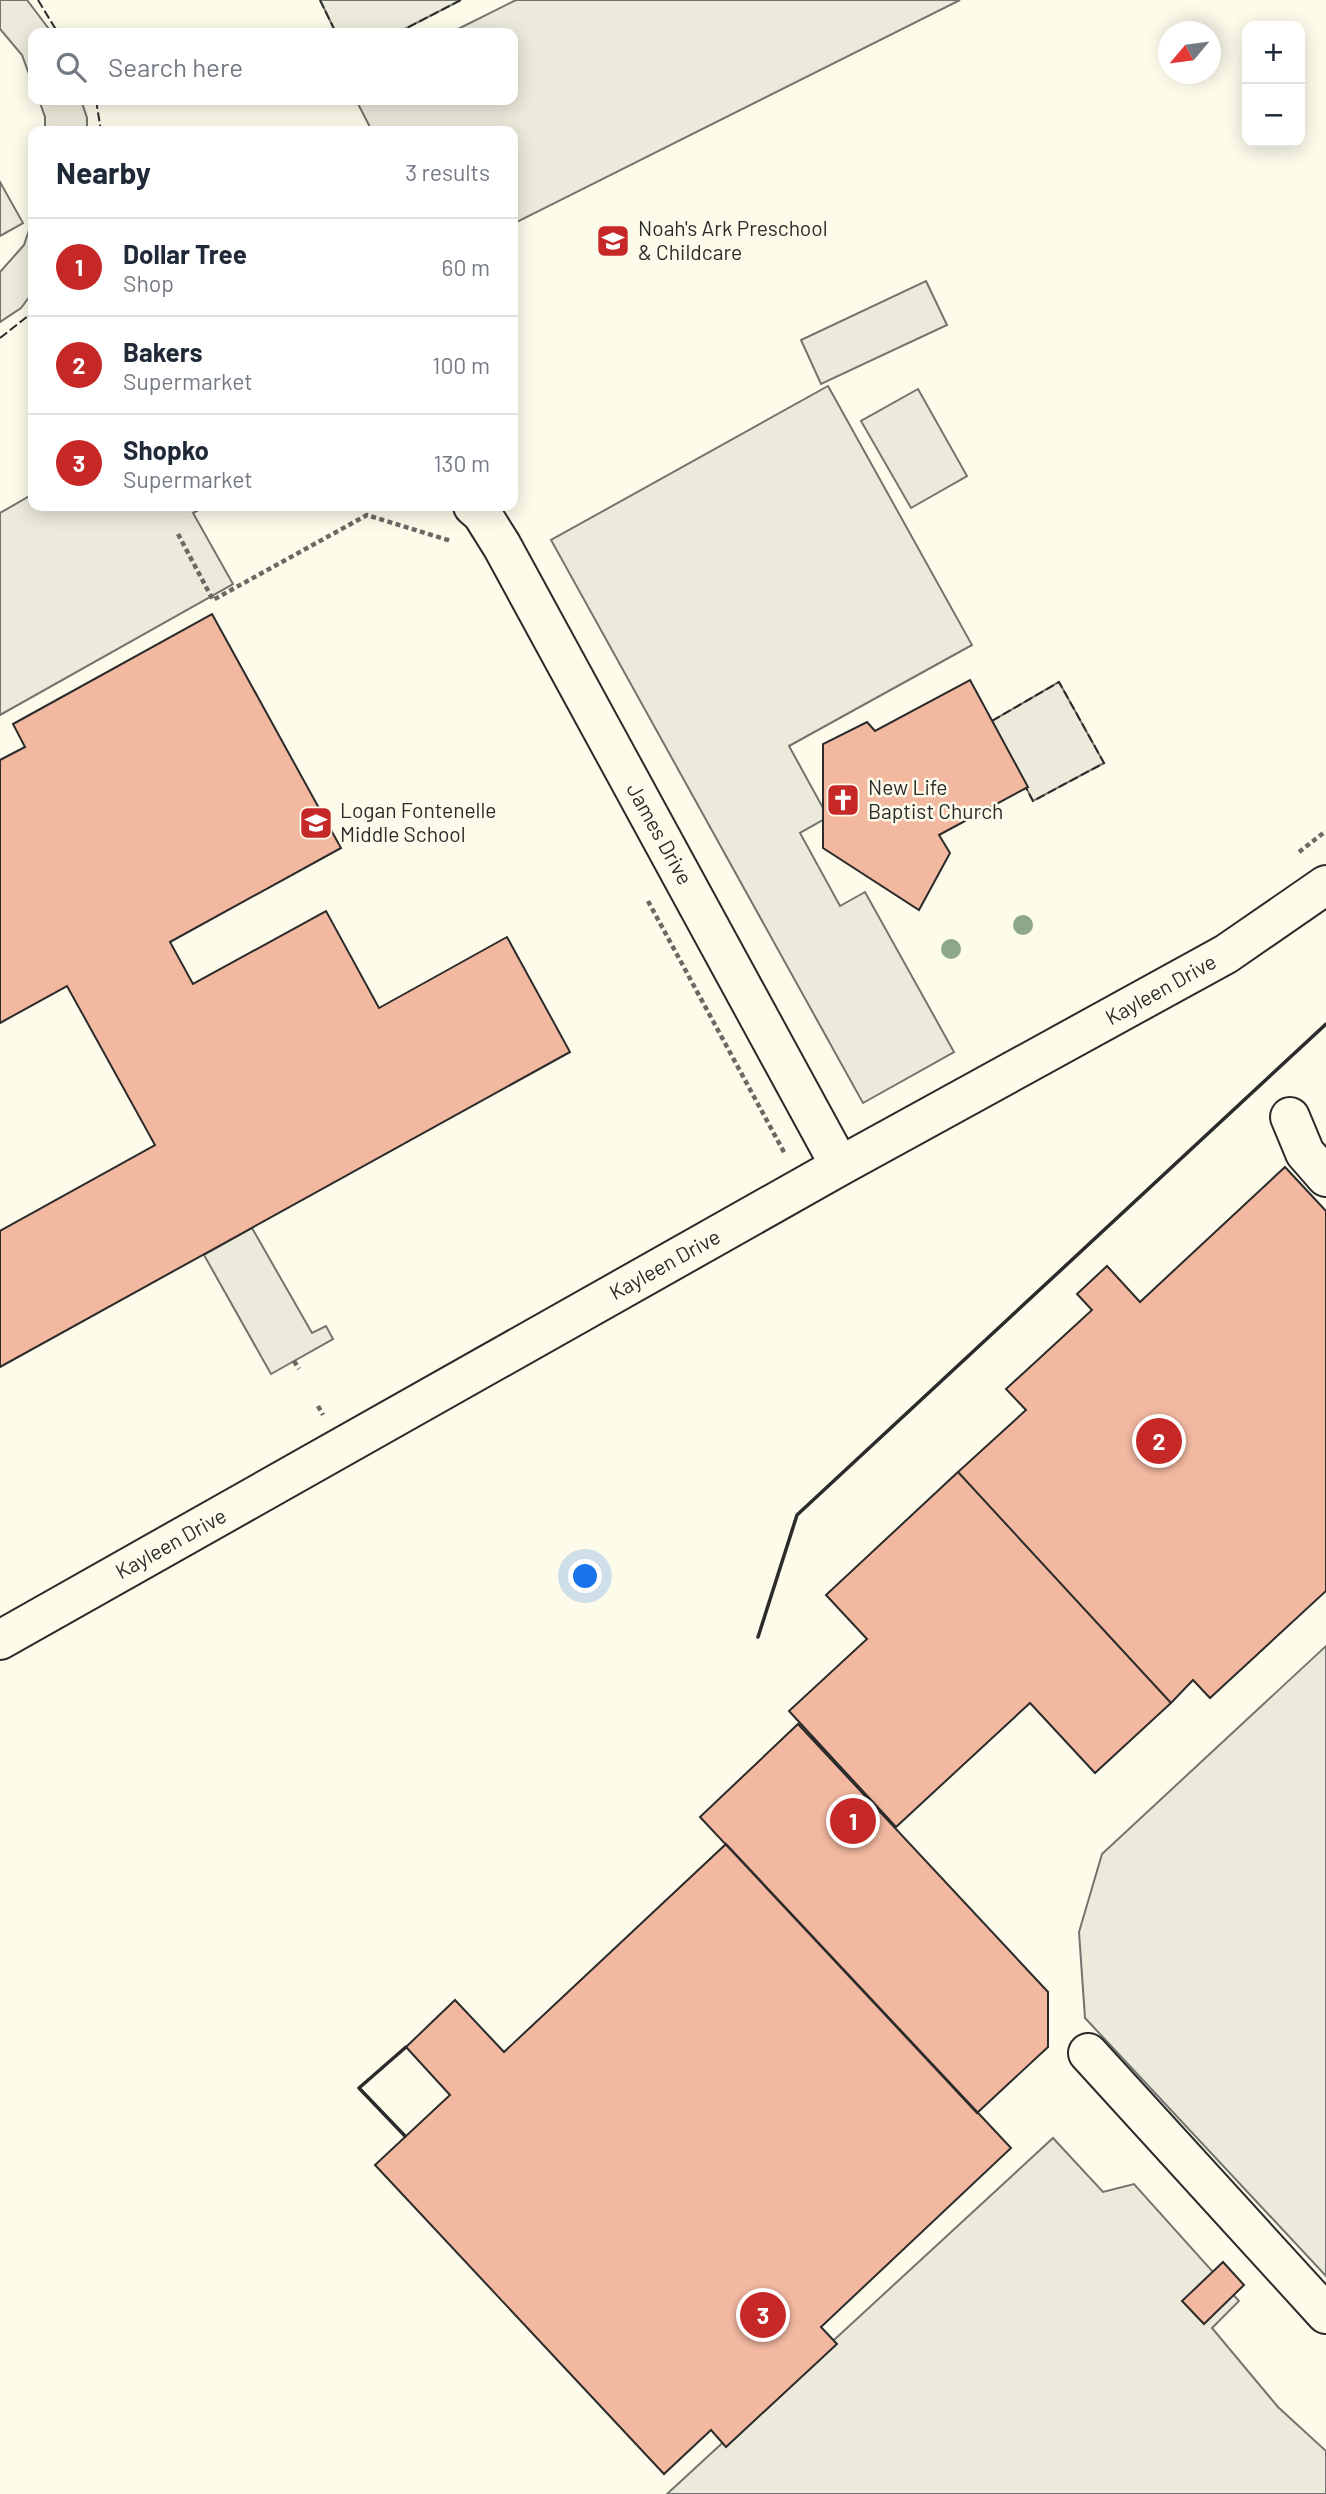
<!DOCTYPE html>
<meta charset="utf-8">
<style>
:root{--surface:#fff;--page:#f2f2f3;--text:#1f2937;--muted:#747a83;--line:#e0e1e3;--accent:#c62828}
body{margin:0;font-family:Barlow,sans-serif;background:var(--page);color:var(--text)}
.controls{position:absolute;right:21px;top:21px;display:grid;overflow:hidden;border-radius:14px;box-shadow:0 4px 18px #0003}
.controls button{width:63px;height:63px;display:grid;place-items:center;padding:0;border:0;border-bottom:2px solid var(--line);background:var(--surface);color:var(--text);font:35px sans-serif}
.compass{position:absolute;left:1158px;top:21px;width:63px;height:63px;border-radius:50%;background:var(--surface);box-shadow:0 4px 18px #0003;rotate:241deg}
.you{position:absolute;left:586px;top:1577px;width:24px;height:24px;margin:-18px;border:5px solid #fff;border-radius:50%;background:#1a73e8;box-shadow:0 0 0 10px #1a73e833}
.badge{display:grid;place-items:center;width:46px;height:46px;border-radius:50%;background:var(--accent);color:#fff;font-size:23px;font-weight:700}
.pin{position:absolute;translate:-50% -50%;border:4px solid #fff;box-shadow:0 2px 7px #0006}
.list{margin:0;padding:0;list-style:none}
h2{display:flex;justify-content:space-between;align-items:center;height:91px;margin:0;padding:0 28px;font-size:30px}
h2 small{font-size:23px;font-weight:400;color:var(--muted)}
.list li{display:grid;grid-template-columns:46px 1fr auto;gap:21px;align-items:center;box-sizing:border-box;height:98px;padding:0 28px;border-top:2px solid var(--line)}
.list b{display:block;font-size:26px;white-space:nowrap}
.list p{margin:0;font-size:23px;white-space:nowrap;color:var(--muted)}
.list em{font-size:23px;font-style:normal;color:var(--muted)}
.icon{flex:none;width:38px;height:38px;fill:none;stroke:currentColor;stroke-width:2;stroke-linecap:round;stroke-linejoin:round}
.map{position:relative;flex:none;width:1326px;height:2494px;overflow:hidden}
.search{position:absolute;background:var(--surface);box-shadow:0 4px 18px #0003;left:28px;top:28px;width:490px;height:77px;display:flex;align-items:center;gap:18px;box-sizing:border-box;padding:0 24px;border-radius:14px;color:var(--muted);font-size:26px}
.panel{position:absolute;background:var(--surface);box-shadow:0 4px 18px #0003;left:28px;top:126px;width:490px;height:385px;border-radius:14px}
.map>svg:first-child{display:block}
.green{fill:#ecebdb;stroke:#74746e;stroke-width:2}
.parking{fill:#eceadb;stroke:#74746e;stroke-width:2}
.building{fill:#f2b8a0;stroke:#2b2b2b;stroke-width:2}
.lines{fill:none;stroke-linecap:round;stroke-linejoin:round}
.minor-casing{stroke:#2b2b2b;stroke-width:42}
.path{stroke:#6a6964;stroke-width:4.5;stroke-dasharray:5 3.5;stroke-linecap:butt}
.minor{stroke:#fdfbea;stroke-width:38}
.fence{stroke:#2b2b2b;stroke-width:2;stroke-dasharray:9 3.5;stroke-linecap:butt}
.wall{stroke:#2b2b2b;stroke-width:3.5}
.tree{fill:#8ea78a}
.labels{text-anchor:middle;stroke-width:5;stroke-linejoin:round;paint-order:stroke}
.poi-label{font-size:21px;fill:#2b2b2b;stroke:#fdfbea;text-anchor:start}
.street-label{font-size:21px;fill:#2b2b2b;stroke:#fdfbea}
</style>
<div class="map">
<svg width="1326" height="2494" viewBox="0 0 1326 2494">
<rect width="100%" height="100%" fill="#fdfbea"/>
<path class="green" d="M0,0H27L52,33H33V85L22,55L0,29Z
M320,0H461L397,33H336Z
M39,100H81L87,118V131H45V117Z
M0,182L23,223L0,236Z
M33,218V292L21,308L0,322V272L24,245Z
M926,281L947,325L821,384L801,340Z
M918,389L967,476L911,508L861,421Z
M1059,682L1104,763L1033,801L992,721Z"/>
<path class="parking" d="M516,0H960L513,224V131H372L356,100H513V33H450Z
M828,386L972,645L789,746L828,817L800,833L840,906L865,892L954,1052L863,1103L551,540Z
M33,494V506H206L193,513L233,584L0,715V513Z
M252,1228L312,1333L326,1326L333,1339L271,1374L204,1255Z
M1326,1646V2276L1085,2018L1079,1932L1102,1854Z
M1053,2138L1103,2192L1134,2184L1239,2301L1212,2328L1278,2407L1326,2451V2494H667Z"/>
<path class="building" d="M212,614L341,848L170,942L193,984L326,911L379,1008L507,937L570,1052L0,1367V1231L155,1145L67,986L0,1023V760L25,747L13,724Z
M970,680L1028,787L939,835L950,853L919,910L823,848V744L867,722L875,731Z
M1285,1167L1326,1211V1591L1210,1698L1193,1680L1171,1703L958,1472L1026,1410L1006,1389L1092,1310L1077,1294L1107,1266L1140,1302Z
M958,1472L1171,1703L1095,1773L1030,1703L896,1827L789,1711L867,1639L826,1595Z
M798,1724L1048,1992V2047L977,2113L700,1817Z
M726,1844L1011,2148L821,2327L837,2344L726,2447L711,2430L664,2474L375,2165L450,2095L406,2047L455,2000L504,2052Z
M1223,2262L1244,2285L1204,2324L1182,2301Z"/>
<g class="lines">
<defs>
<path id="minor" d="M473,506L482,514L502,546L840,1166
M1290,1117L1305,1153L1326,1177
M0,1640L840,1166L1226,954L1326,885
M1088,2053L1326,2314"/>
</defs>
<use href="#minor" class="minor-casing"/>
<path class="path" d="M178,534L213,600L367,515L451,541
M1299,852L1326,831
M648,901L785,1154
M294,1361L299,1369
M318,1406L323,1415"/>
<use href="#minor" class="minor"/>
<path class="fence" d="M38,0L58,33
M320,0L336,33
M397,33L461,0
M96,100L101,131
M0,338L33,312
M992,721L1059,682L1104,763L1033,801L1026,788"/>
<path class="wall" d="M758,1637L797,1515L1326,1024
M405,2136L359,2088L406,2047"/>
</g>
<g class="tree">
<circle cx="1023" cy="925" r="10"/>
<circle cx="951" cy="949" r="10"/>
</g>
<defs>
<symbol id="school-square" viewBox="-11 -11 22 22"><rect x="-9" y="-9" width="18" height="18" rx="4" fill="#c62828" stroke="#fdfbea"/><path d="M0-5L7-2L0 1L-7-2ZM-4 1L0 2.5L4 1V4Q0 6-4 4Z" fill="#fff"/></symbol>
<symbol id="church-square" viewBox="-11 -11 22 22"><rect x="-9" y="-9" width="18" height="18" rx="4" fill="#c62828" stroke="#fdfbea"/><path d="M-1.2-6h2.4v3.5h3.3v2.4h-3.3V6h-2.4V-.1h-3.3v-2.4h3.3Z" fill="#fff"/></symbol>
</defs>
<g fill-rule="evenodd">
<use href="#school-square" x="594" y="222" width="38" height="38"/>
<use href="#church-square" x="824" y="781" width="38" height="38"/>
<use href="#school-square" x="297" y="804" width="38" height="38"/>
</g>
<g class="labels">
<g class="poi-label">
<text x="638" y="236">Noah's Ark Preschool<tspan x="638" dy="24">&amp; Childcare</tspan></text>
<text x="868" y="795">New Life<tspan x="868" dy="24">Baptist Church</tspan></text>
<text x="340" y="818">Logan Fontenelle<tspan x="340" dy="24">Middle School</tspan></text>
</g>
<g class="street-label">
<text transform="translate(659 834) rotate(61)" y="7">James Drive</text>
<text transform="translate(1161 990) rotate(-29)" y="7">Kayleen Drive</text>
<text transform="translate(665 1265) rotate(-29)" y="7">Kayleen Drive</text>
<text transform="translate(171 1544) rotate(-29)" y="7">Kayleen Drive</text>
</g>
</g>
</svg>
<div class="controls">
<button>+</button>
<button>−</button>
</div>
<svg class="compass" viewBox="-18 -18 36 36"><path d="M0-13l5 13h-10z" fill="#e53935"/><path d="M0 13l5-13h-10z" fill="#747a83"/></svg>
<div class="you"></div>
<div class="pin badge" style="left:853px;top:1821px">1</div>
<div class="pin badge" style="left:1159px;top:1441px">2</div>
<div class="pin badge" style="left:763px;top:2315px">3</div>
<div class="search"><svg class="icon" aria-label="search" viewBox="0 0 24 24"><circle cx="10" cy="10" r="6"/><path d="M15 15l6 6"/></svg>Search here</div>
<section class="panel">
<h2>Nearby<small>3 results</small></h2>
<ul class="list">
<li><span class="badge">1</span><div><b>Dollar Tree</b><p>Shop</p></div><em>60 m</em></li>
<li><span class="badge">2</span><div><b>Bakers</b><p>Supermarket</p></div><em>100 m</em></li>
<li><span class="badge">3</span><div><b>Shopko</b><p>Supermarket</p></div><em>130 m</em></li>
</ul>
</section>
</div>
